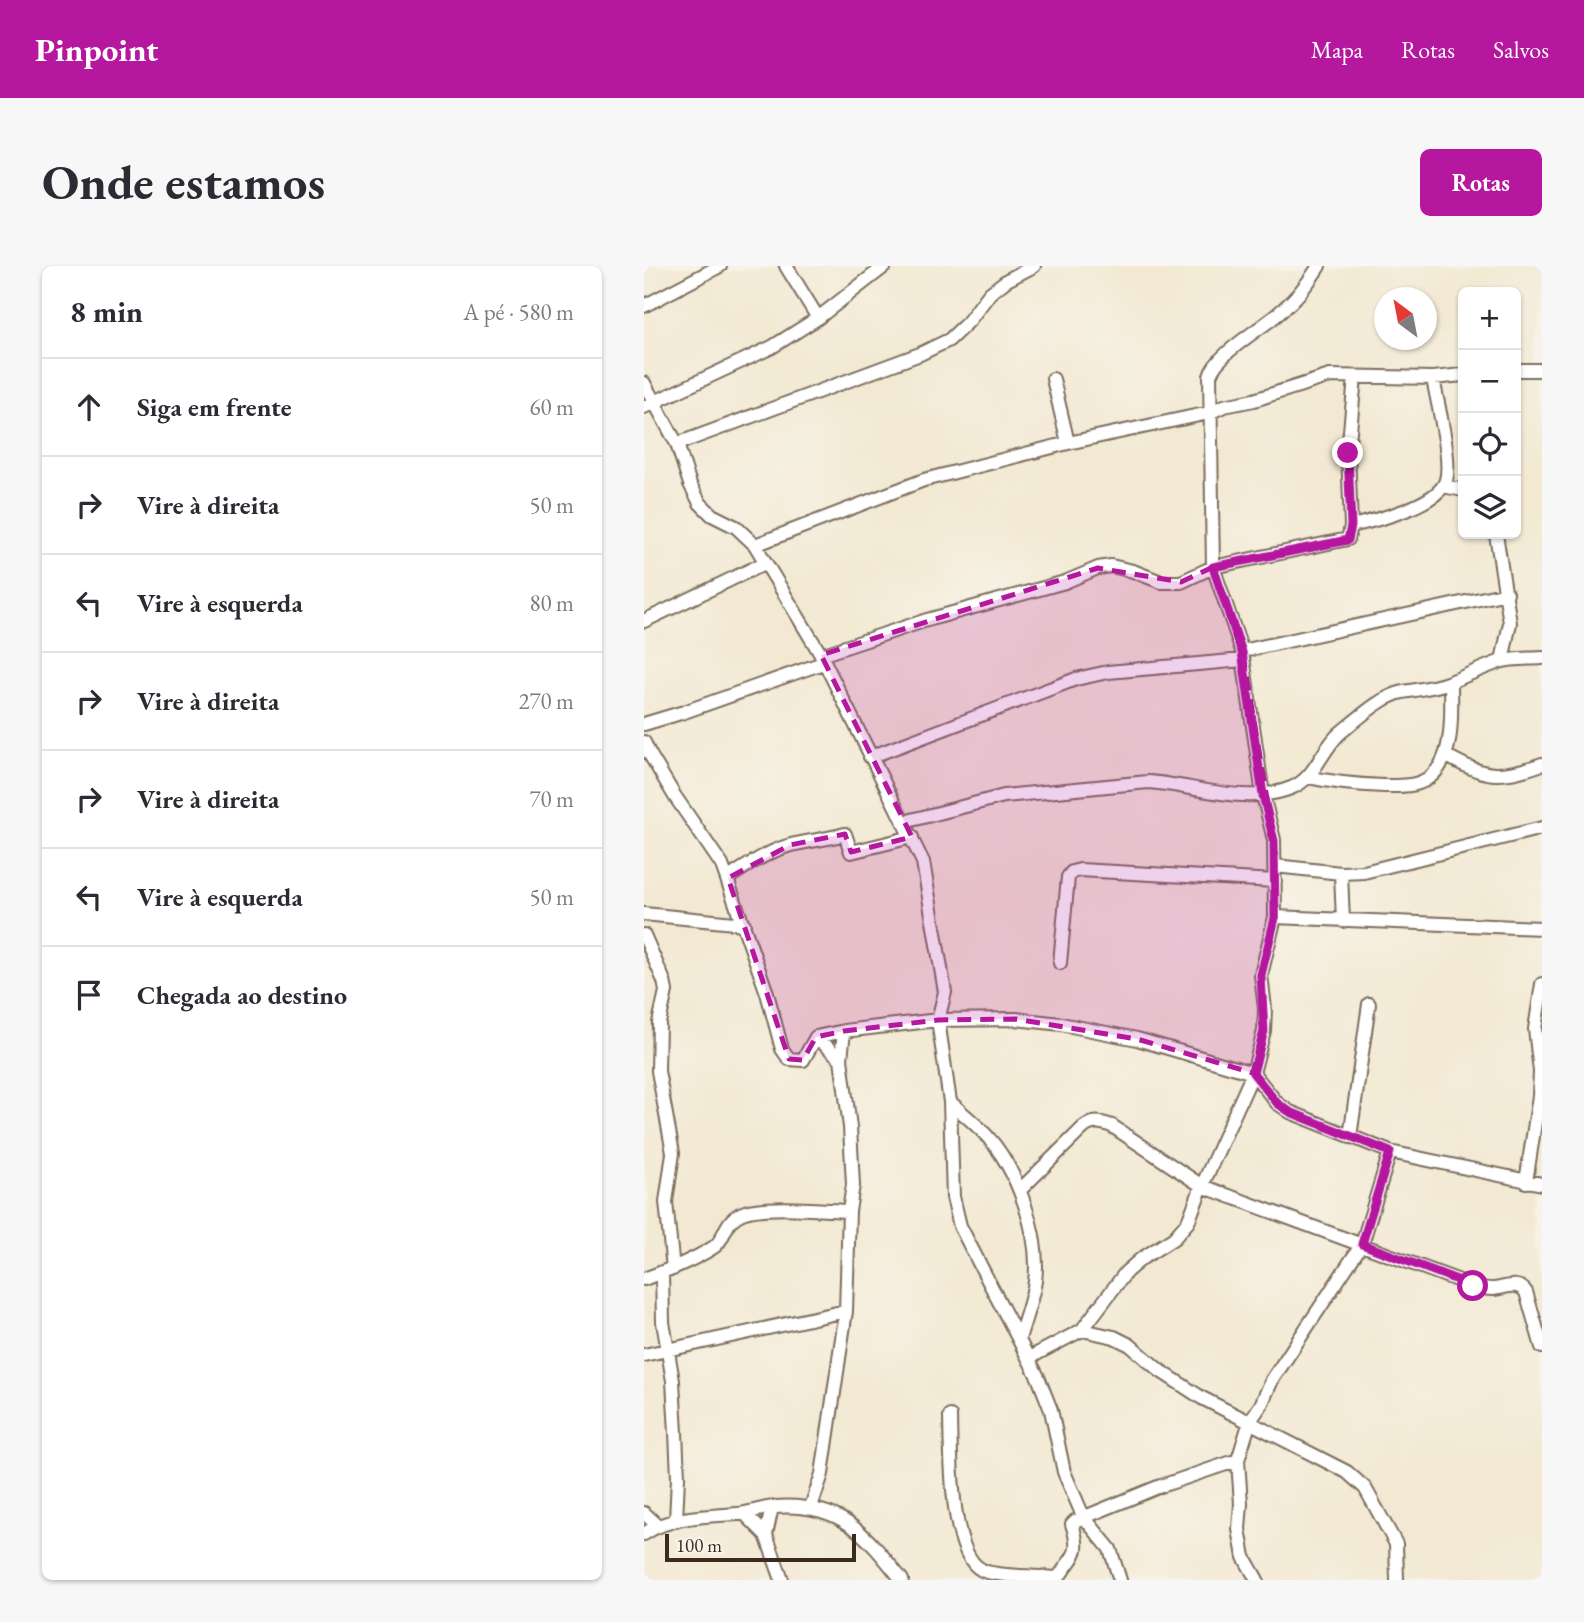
<!DOCTYPE html>
<html lang="pt">
<meta charset="utf-8">
<style>
:root{--surface:#fff;--page:#f7f7f7;--text:#2b2b33;--muted:#7c7c81;--line:#e1e1e2;--accent:#b5179e}
body{margin:0;font-family:"EB Garamond",serif;background:var(--page);color:var(--text)}
.controls{position:absolute;right:21px;top:21px;display:grid;overflow:hidden;border-radius:10px;box-shadow:0 2px 5px #0004}
.controls button{width:63px;height:63px;display:grid;place-items:center;padding:0;border:0;border-bottom:2px solid var(--line);background:var(--surface);color:var(--text);font:35px sans-serif}
.compass{position:absolute;left:730px;top:21px;width:63px;height:63px;border-radius:50%;background:var(--surface);box-shadow:0 2px 5px #0004;rotate:328deg}
.scale{position:absolute;left:21px;bottom:18px;width:191px;box-sizing:border-box;padding-left:7px;border:4px solid #3b2a1e;border-top:0;font-size:19px;line-height:24px;white-space:nowrap;color:#3b2a1e;-webkit-text-stroke:5px #f7f3e8;paint-order:stroke}
.stop{position:absolute;width:21px;height:21px;margin:-16px;border:5px solid #b5179e;border-radius:50%;background:#fff}
.stop.end{background:#b5179e;border-color:#fff;box-shadow:0 2px 7px #0008}
.list{margin:0;padding:0;list-style:none}
h2{display:flex;justify-content:space-between;align-items:center;height:91px;margin:0;padding:0 28px;font-size:30px}
h2 small{font-size:23px;font-weight:400;color:var(--muted)}
.list li{display:grid;grid-template-columns:46px 1fr auto;gap:21px;align-items:center;box-sizing:border-box;height:98px;padding:0 28px;border-top:2px solid var(--line)}
.list b{display:block;font-size:26px;white-space:nowrap}
.list em{font-size:23px;font-style:normal;color:var(--muted)}
.icon{flex:none;width:38px;height:38px;fill:none;stroke:currentColor;stroke-width:2;stroke-linecap:round;stroke-linejoin:round}
.map{position:relative;flex:none;width:898px;height:1314px;overflow:hidden;border-radius:10px}
header{display:flex;align-items:center;gap:42px;box-sizing:border-box;height:98px;padding:0 35px;background:var(--accent);color:#fff}
header strong{font-size:33px}
nav{display:flex;gap:38px;margin-inline-start:auto;font-size:24px}
.intro{display:flex;align-items:center;justify-content:space-between;box-sizing:border-box;height:168px;padding:0 42px}
h1{margin:0;font-size:49px}
.button{padding:18px 32px;border-radius:10px;background:var(--accent);color:#fff;font-size:24px;font-weight:700}
main{display:flex;gap:42px;padding:0 42px}
aside{flex:1;background:var(--surface);border-radius:10px;box-shadow:0 2px 5px #0004}
.map>svg:first-child{display:block}
.lines{fill:none;stroke-linecap:round;stroke-linejoin:round}
.minor-casing{stroke:#7b6d5d;stroke-width:16}
.minor{stroke:#fff;stroke-width:12}
.route{stroke:#b5179e;stroke-width:9}
.marked{fill:#b5179e;fill-opacity:0.2;stroke:#b5179e;stroke-width:5;stroke-dasharray:14 9;stroke-linejoin:round}
</style>
<header>
<strong>Pinpoint</strong>
<nav><a>Mapa</a><a>Rotas</a><a>Salvos</a></nav>
</header>
<div class="intro"><h1>Onde estamos</h1><a class="button">Rotas</a></div>
<main>
<aside>
<h2>8 min<small>A pé · 580 m</small></h2>
<ul class="list">
<li><svg class="icon" aria-label="ahead" viewBox="0 0 24 24"><path d="M12 20V5M6 11l6-6 6 6"/></svg><div><b>Siga em frente</b></div><em>60 m</em></li>
<li><svg class="icon" aria-label="right" viewBox="0 0 24 24"><path d="M7 20v-9h11M14 6l5 5-5 5"/></svg><div><b>Vire à direita</b></div><em>50 m</em></li>
<li><svg class="icon" aria-label="left" viewBox="0 0 24 24"><path d="M17 20v-9H6M10 6l-5 5 5 5"/></svg><div><b>Vire à esquerda</b></div><em>80 m</em></li>
<li><svg class="icon" aria-label="right" viewBox="0 0 24 24"><path d="M7 20v-9h11M14 6l5 5-5 5"/></svg><div><b>Vire à direita</b></div><em>270 m</em></li>
<li><svg class="icon" aria-label="right" viewBox="0 0 24 24"><path d="M7 20v-9h11M14 6l5 5-5 5"/></svg><div><b>Vire à direita</b></div><em>70 m</em></li>
<li><svg class="icon" aria-label="left" viewBox="0 0 24 24"><path d="M17 20v-9H6M10 6l-5 5 5 5"/></svg><div><b>Vire à esquerda</b></div><em>50 m</em></li>
<li><svg class="icon" aria-label="arrive" viewBox="0 0 24 24"><path d="M6 21V4h12l-3 4 3 4H6"/></svg><div><b>Chegada ao destino</b></div></li>
</ul>
</aside>
<div class="map">
<svg width="898" height="1314" viewBox="0 0 898 1314">
<rect width="100%" height="100%" fill="#f7f3e8"/>
<filter id="ink" filterUnits="userSpaceOnUse"><feTurbulence type="fractalNoise" baseFrequency=".0143" numOctaves="2"/><feDisplacementMap in="SourceGraphic" scale="14" xChannelSelector="R" yChannelSelector="G"/><feConvolveMatrix kernelMatrix="1 2 1 2 8 2 1 2 1" color-interpolation-filters="sRGB"/></filter>
<filter id="wash" filterUnits="userSpaceOnUse"><feTurbulence type="fractalNoise" baseFrequency=".00686" numOctaves="4" result="noise"/><feDisplacementMap in="SourceGraphic" scale="28" xChannelSelector="R" yChannelSelector="G"/><feGaussianBlur stdDeviation="1.57" result="paint"/><feColorMatrix in="noise" values="0 0 0 0 0 0 0 0 0 0 0 0 0 0 0 0 0 1.4 0 .05"/><feComposite in="paint" operator="in"/></filter>
<g filter="url(#wash)">
<rect width="100%" height="100%" fill="#f3e9d3"/>
</g>
<g filter="url(#ink)">
<g class="lines">
<defs>
<path id="minor" d="M142,0L174,52
M0,40L76,0
M872,104H898
M409,113L424,177
M0,117L33,178L46,218L56,237L68,249L92,261L111,279L177,389L279,596L301,726L294,754L306,836L309,931L316,960L394,1111L407,1144L420,1206L439,1250L466,1283L476,1314
M0,141L128,81L174,52L241,0
M33,178L276,88L305,74L324,56L346,27L363,14L390,0
M799,220L819,224
M707,260C730,255 795,239 802,214C808,193 793,136 789,112
M852,268L866,357L858,395
M111,279L280,214L424,177L565,147L580,140L610,134L686,110L789,112L819,109
M0,355L121,297
M598,385L863,327
M177,389L283,354L421,316L454,302L467,300L489,305L517,316H537L569,301L704,273L707,260L704,187L711,111
M0,458L40,446L179,397
M0,476L5,487L30,529L78,599L123,727L138,783L145,793L159,794L172,771L200,765L294,754L372,753L417,758L493,773L609,807L633,837L646,846L746,886L898,918
M801,489C841,511 854,514 898,498
M226,491L432,413L464,406L599,394
M664,511C690,517 714,519 740,520C754,520 771,521 783,513C812,495 807,445 807,416
M260,556L360,530L504,516C550,519 601,540 647,522C672,512 677,484 696,467C714,453 736,431 759,426C775,423 790,422 806,416C822,410 838,402 855,396C868,392 884,393 898,392
M631,600L697,607L720,606L898,562
M697,607L699,655
M84,612C103,600 124,585 147,579C164,575 183,573 201,568L207,586L268,571
M0,648L100,658
M631,651L898,662
M0,669L20,715L22,725L15,757L14,805L29,887L22,936L29,1003
M416,697L424,611L428,606L436,604L631,615
M172,771L197,793
M306,836C318,847 331,857 342,869C373,902 397,970 391,1015C388,1035 380,1055 375,1073
M706,871L725,738
M882,916L895,830L896,805L891,763L898,718
M376,924L439,862C449,854 457,856 468,860L558,920L829,1020C835,1021 841,1023 847,1023C860,1023 873,1014 882,1026L898,1081
M18,1006L19,1056L29,1115L32,1167L34,1211L32,1255
M0,1013C24,1004 48,995 70,981C82,973 79,953 101,946C127,939 177,944 205,945
M438,1064L470,1071L486,1079L515,1104L558,1132L703,1206L721,1222L752,1278L753,1314
M0,1089L202,1045
M385,1092L438,1064L482,1006L497,993L530,972L544,956L558,920L609,807L620,765L621,743L617,709L631,651L630,574L619,529L598,385L569,301L566,110C572,88 617,63 635,47C652,33 664,18 675,0
M306,1150C307,1184 305,1288 338,1304C351,1311 396,1310 413,1312
M167,1241L178,1208L202,1045L205,945L209,919L206,861L197,793L200,765
M0,1247L13,1259
M101,1248L122,1269L138,1314
M0,1268C26,1250 63,1250 94,1248C106,1247 118,1242 130,1241C196,1236 220,1266 258,1314
M122,1269L128,1241
M413,1314C427,1289 439,1292 428,1258L431,1255L514,1221L594,1194
M613,1314L600,1291L595,1263L597,1238L594,1194L606,1155L617,1139L628,1114L718,978L746,886"/>
</defs>
<use href="#minor" class="minor-casing"/>
<use href="#minor" class="minor"/>
</g>
</g>
<g class="lines" filter="url(#ink)">
<path class="route" d="M704,187L707,260L704,274L569,301L598,386L619,529L630,575L631,652L617,709L620,765L609,807L633,837L646,846L746,886L718,978L829,1020"/>
</g>
<path class="marked" d="M569,301L598,385L630,574L631,651L617,709L620,765L609,807L493,773L372,753L294,754L200,765L172,771L159,794L145,793L84,612L146,579L201,568L207,586L268,571L177,389L454,302L537,316Z"/>
</svg>
<div class="controls">
<button>+</button>
<button>−</button>
<button><svg class="icon" aria-label="locate" viewBox="0 0 24 24"><circle cx="12" cy="12" r="6"/><path d="M12 2v4M12 18v4M2 12h4M18 12h4"/></svg></button>
<button><svg class="icon" aria-label="layers" viewBox="0 0 24 24"><path d="M12 4l9 5-9 5-9-5zM3 14l9 5 9-5"/></svg></button>
</div>
<svg class="compass" viewBox="-18 -18 36 36"><path d="M0-13l5 13h-10z" fill="#e53935"/><path d="M0 13l5-13h-10z" fill="#7c7c81"/></svg>
<div class="scale">100 m</div>
<div class="stop" style="left:829px;top:1020px"></div>
<div class="stop end" style="left:704px;top:187px"></div>
</div>
</main>
